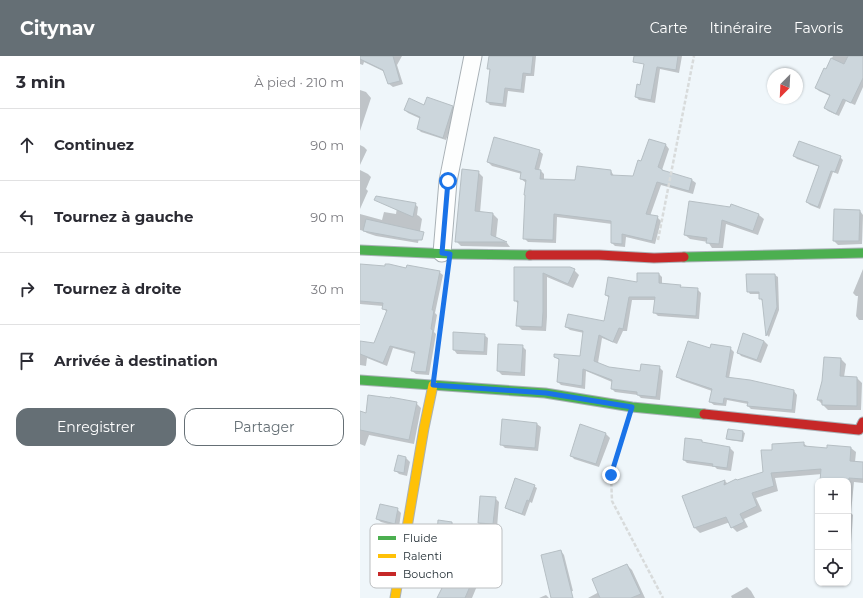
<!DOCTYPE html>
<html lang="fr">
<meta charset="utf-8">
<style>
:root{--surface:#fff;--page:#f2f2f3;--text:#2b2b33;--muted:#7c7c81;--line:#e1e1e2;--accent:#656f75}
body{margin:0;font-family:Montserrat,sans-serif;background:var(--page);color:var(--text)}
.controls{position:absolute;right:12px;bottom:12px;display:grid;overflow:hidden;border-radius:8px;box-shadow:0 1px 3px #0004}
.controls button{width:36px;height:36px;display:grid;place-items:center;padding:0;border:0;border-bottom:1px solid var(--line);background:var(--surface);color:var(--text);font:20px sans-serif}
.compass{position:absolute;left:407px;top:12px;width:36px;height:36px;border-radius:50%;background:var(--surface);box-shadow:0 1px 3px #0004;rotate:204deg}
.stop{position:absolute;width:12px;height:12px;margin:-9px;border:3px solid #1a73e8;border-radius:50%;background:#fff}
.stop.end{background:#1a73e8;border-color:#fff;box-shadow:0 1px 4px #0008}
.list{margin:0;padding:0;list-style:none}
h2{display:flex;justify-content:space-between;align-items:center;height:52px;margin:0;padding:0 16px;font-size:17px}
h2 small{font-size:13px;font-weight:400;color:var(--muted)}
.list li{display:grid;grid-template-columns:26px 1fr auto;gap:12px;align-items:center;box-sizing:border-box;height:72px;padding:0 16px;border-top:1px solid var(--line)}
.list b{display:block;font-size:15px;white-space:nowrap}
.list em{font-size:13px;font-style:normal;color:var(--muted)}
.actions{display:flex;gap:8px;padding:12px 16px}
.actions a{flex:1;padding:9px 0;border:1px solid var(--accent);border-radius:12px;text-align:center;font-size:14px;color:var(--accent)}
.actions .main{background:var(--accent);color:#fff}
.icon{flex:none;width:22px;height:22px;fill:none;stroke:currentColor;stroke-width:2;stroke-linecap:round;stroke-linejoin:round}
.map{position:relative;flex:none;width:503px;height:542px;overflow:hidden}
header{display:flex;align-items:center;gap:24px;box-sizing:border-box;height:56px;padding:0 20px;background:var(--accent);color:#fff}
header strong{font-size:19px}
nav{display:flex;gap:22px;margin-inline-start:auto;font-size:14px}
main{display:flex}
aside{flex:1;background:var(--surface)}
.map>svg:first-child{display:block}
.shadow{fill:#0003}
.building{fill:#ccd6dc;stroke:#b6bfc4}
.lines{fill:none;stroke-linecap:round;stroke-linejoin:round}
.street-casing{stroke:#a9b1b6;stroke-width:19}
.fast-casing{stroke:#a9b1b6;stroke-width:11}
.slow-casing{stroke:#a9b1b6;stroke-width:11}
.jam-casing{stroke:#a9b1b6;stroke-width:11}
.path{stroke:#d8dbdb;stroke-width:2.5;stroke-dasharray:4 2;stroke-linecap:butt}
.street{stroke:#fdfefe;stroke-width:17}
.fast{stroke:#4caf50;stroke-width:9}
.slow{stroke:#ffc107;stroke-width:9}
.jam{stroke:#c62828;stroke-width:9}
.route{stroke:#1a73e8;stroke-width:5}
.key{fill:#fff;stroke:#bbbec0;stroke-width:1}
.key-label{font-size:11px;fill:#1b272e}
</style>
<header>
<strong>Citynav</strong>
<nav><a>Carte</a><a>Itinéraire</a><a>Favoris</a></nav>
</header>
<main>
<aside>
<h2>3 min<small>À pied · 210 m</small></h2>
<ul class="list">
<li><svg class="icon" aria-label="ahead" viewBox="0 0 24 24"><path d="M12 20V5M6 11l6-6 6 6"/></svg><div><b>Continuez</b></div><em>90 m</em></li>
<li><svg class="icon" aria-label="left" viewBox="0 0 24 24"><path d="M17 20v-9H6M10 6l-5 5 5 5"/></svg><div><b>Tournez à gauche</b></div><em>90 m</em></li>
<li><svg class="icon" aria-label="right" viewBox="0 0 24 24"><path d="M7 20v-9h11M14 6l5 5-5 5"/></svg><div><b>Tournez à droite</b></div><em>30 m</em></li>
<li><svg class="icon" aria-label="arrive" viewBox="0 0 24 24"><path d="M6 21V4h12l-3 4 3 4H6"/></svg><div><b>Arrivée à destination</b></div></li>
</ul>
<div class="actions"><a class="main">Enregistrer</a><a>Partager</a></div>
</aside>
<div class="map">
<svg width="503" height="542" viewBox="0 0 503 542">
<rect width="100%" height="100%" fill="#eff6fa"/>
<path class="shadow" d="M0,0H42L37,9L43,28L33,31L29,28L25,16L4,6L3,9L0,8Z
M130,0H176L174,20H166L164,37L148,35L146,51L130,49L127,46L131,15L129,12Z
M287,0H322L319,17L300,13L295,47L279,44L276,41L281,30Z
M473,0H503V31L495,49L486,45L479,60L468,55L465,52L470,40L459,35L456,32L466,14Z
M0,34L6,36L11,42L0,75Z
M65,50L92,51L96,54L86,84L61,76L58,73L61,63L48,57L45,54Z
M290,84L306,89L309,93L302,114L304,116L332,124L336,127L333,138L301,129L290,160L297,161L301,165L295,188L266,181L265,191L255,190L252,187V168L197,161L196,187L168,186L164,182L167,127L165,126L161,123L162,118L132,110L128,106L179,95L183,98L179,114L181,115L184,118V124L216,125L251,115L254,120L274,121L282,107Z
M0,89L4,91L7,94L0,109Z
M434,100L480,101L483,104L478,118L473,116L460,153L450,149L447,146L460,111L437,103Z
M0,114L8,118L11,121L6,133L8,135L0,153Z
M118,116L123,121L120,157L133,158L138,163L136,182L147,187L150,191L101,190L96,185Z
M38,145L55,148L58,151L57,159L59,160L62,163L58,187L16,180L7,177L4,175L0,174V158L22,164L24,156L36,158Z
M372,149L399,159L404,163L398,179L366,168L363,192H352L348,186L330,183L325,179L371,152Z
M500,155L503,159L502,188L478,189L474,185Z
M0,209L79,216L83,219L75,257L77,259L74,276L76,278L69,319L56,318L52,315L55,298L33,292L27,310L7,302L6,310L0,309V286L15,288L27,256L23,252V250L0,248Z
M155,212L214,214L219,219L213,232L187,221V261L186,275L162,274L157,269L158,248L155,244Z
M503,213V264H499L496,260L498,240H496L493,237Z
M299,218L302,221V229L320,230L322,232L337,233L341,237L339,263L298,260L294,256L295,244H272L267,275H263L257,288L242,282L238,307L249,312L281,316L299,311L303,315L300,344L281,342L278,339L255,336L252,333V326L226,315L225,333L201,329L198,326L199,304L195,300L221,301L224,277L210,274L206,271L245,266L249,242L246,239Z
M415,219L418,221L419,254L409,281L407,279L403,246L400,242V238H390L388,235Z
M384,278L404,285L408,289L401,307L381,300L378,296Z
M124,279L128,282L127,299L97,298L94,294Z
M162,290L166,294L165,320L142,319L138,315Z
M370,292L374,296L369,322L434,335L437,339L435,357L391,353L388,350V348L367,344L366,350L354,349L350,346L352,335L321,324L317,320L351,293Z
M481,303L486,308L484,321L497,322L502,327L501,354H468L458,344Z
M56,347L61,352L54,388L9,379L5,390L0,388V356L6,358Z
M177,368L181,371L178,395L145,392L141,388Z
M221,369L246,378L250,382L239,411L214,403L211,399Z
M368,374L383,376L385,377L383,386L369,384L367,383Z
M341,385L344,388L370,392L374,396L371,415L357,413L355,411L327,407L324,404Z
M443,387L448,391L468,393L491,392L496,396L495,406L503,407V427L494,426L491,457L493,459L490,504H488V425H461L462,418L415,422L418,435L396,442L402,455L384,463L388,471L377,476L372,471L370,466L340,477L335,472L323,440L365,425L368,428L404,417L413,395Z
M46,402L50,406L47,420L39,418L35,414Z
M174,430L177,432L172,447L170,446L165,460L149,454L146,451Z
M135,442L139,446L137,472L123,470L119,467Z
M37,453L41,457L39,471L21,466L17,463Z
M92,467L93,468L92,484L80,480L78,479Z
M201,495L204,499L213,535L194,539Z
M120,506L125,511L112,542H78L82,533L78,530Z
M267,509L272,514L285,542H228L239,536Z
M387,531L391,535L395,542H372L371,540Z
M186,539L189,542H179Z"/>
<path class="building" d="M0,0H33L40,25L28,28L23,14L0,3Z
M129,0H173L171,18L163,17L161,34L145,32L143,48L126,46L130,13H127Z
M274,0H318L316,14L297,11L291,44L275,41L277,28L280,29L284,8L273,6Z
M488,0H503V22L491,47L483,43L476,58L464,52L470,39L455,32L464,12L466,13L471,2L484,8Z
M67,41L93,50L83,82L57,73L60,61L44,54L49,42L64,49Z
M134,81L180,94L175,113L181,114L180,123L215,124L217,110L251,114V119L273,120L278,104L281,105L289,83L306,88L298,111L302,113V114L332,123L329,135L297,126L286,158L298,160L292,185L262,178V188L251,187V165L194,158L193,184L163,183L165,139H164L166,124L160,123L161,116L127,106Z
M439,85L481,100L475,116L471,115L458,151L446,146L459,110L433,100Z
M102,113L119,115L115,155L133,157L131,179L147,186H95Z
M16,140L56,147L53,161L14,144Z
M329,145L370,151L371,148L399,158L393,175L362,164L359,188L346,187L347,182L324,179Z
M474,153L500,154L499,185H473Z
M6,163L64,176L62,184H52L3,175Z
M0,208L25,210V208H29L46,212L47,209L80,215L72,254H74L71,273L73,274L66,316L51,315L55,296L30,290L23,307L0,298V285L14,287L27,254L22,253L23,247L0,245Z
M154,211H210L215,213L208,228L183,217V256L182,271L156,270L158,245H154Z
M277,217H299V227L321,229L320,231L338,232L336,260L293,257L295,241H269L263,273L259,272L253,286L239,279L234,305L249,311L280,315L281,308L300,310L296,341L277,339V336L251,333L252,324L223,313L222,330L197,326L199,303L194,301V298L220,300L223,275L205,271L208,258L244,265L249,240L245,239L248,221L277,226Z
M386,218H415L417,251L406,280L402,243H399V236H387Z
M93,276L125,278L124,296L93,294Z
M383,277L404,285L397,304L377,297Z
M328,285L350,292L351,288L371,291L366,321L390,324L434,334L432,354L387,350L388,346L364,342L363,348L349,346L352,333L316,321Z
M138,288L163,289L161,317L137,315Z
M464,301L481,302L480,320L497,321V350L462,349V344H457L462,325Z
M8,339L30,342V341L57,346L49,384L0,374V355L6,357Z
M142,363L177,367L175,392L140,389Z
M220,368L246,377L236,408L210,400Z
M368,373L383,375L382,385L366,383Z
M325,382L342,384V386L370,391L367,412L352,410L353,408L323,404Z
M444,386V390L467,392V389L491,391L490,405L503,406V423L489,422V425H460L461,413L411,417L414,430L392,437L397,450L380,458L384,466L371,472L366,461L334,472L322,440L365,424L364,429L376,423L377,424L403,416L401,394H412V388Z
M38,399L46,401L44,417L34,415Z
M155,422L175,429L169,445L167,444L162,458L145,452Z
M120,440L136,441L133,468L118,467Z
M20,448L38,452L35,468L16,463Z
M78,464L92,466L91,483L77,479Z
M201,494L213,542H191L181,499Z
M106,499L121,505L105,542H77L82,532L77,530L90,500L105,503Z
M267,508L281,538L271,542H240L232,523Z"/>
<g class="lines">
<defs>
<path id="street" d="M82,197L88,125L113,0"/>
<path id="fast" d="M0,194L90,198L170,199
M324,201L503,197
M0,324L185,337L272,351L344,358"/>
<path id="slow" d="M35,542L64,372L73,329"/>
<path id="jam" d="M170,199H239L294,202L324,201
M344,358L499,374L503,366"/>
</defs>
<use href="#street" class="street-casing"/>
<use href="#fast" class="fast-casing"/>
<use href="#slow" class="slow-casing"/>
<use href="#jam" class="jam-casing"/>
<path class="path" d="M298,184L334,0
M75,311L88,215
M267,369L251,419L252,445L303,542"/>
<use href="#street" class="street"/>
<use href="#fast" class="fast"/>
<use href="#slow" class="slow"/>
<use href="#jam" class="jam"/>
</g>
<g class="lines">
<path class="route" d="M88,125L82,197L90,198L73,329L186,337L272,351L251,419"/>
</g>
<rect x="10" y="468" width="132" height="64" rx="6" class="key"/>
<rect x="18" y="480" width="18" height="4" fill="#4caf50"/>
<rect x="18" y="498" width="18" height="4" fill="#ffc107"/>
<rect x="18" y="516" width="18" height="4" fill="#c62828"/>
<g class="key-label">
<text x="43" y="486">Fluide</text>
<text x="43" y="504">Ralenti</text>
<text x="43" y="522">Bouchon</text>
</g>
</svg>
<div class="controls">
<button>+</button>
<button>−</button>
<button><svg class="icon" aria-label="locate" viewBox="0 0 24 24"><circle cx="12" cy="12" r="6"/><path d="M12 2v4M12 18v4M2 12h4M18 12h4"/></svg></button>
</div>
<svg class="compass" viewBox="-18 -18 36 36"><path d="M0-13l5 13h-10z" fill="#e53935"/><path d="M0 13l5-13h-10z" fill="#7c7c81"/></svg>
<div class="stop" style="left:88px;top:125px"></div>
<div class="stop end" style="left:251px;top:419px"></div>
</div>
</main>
